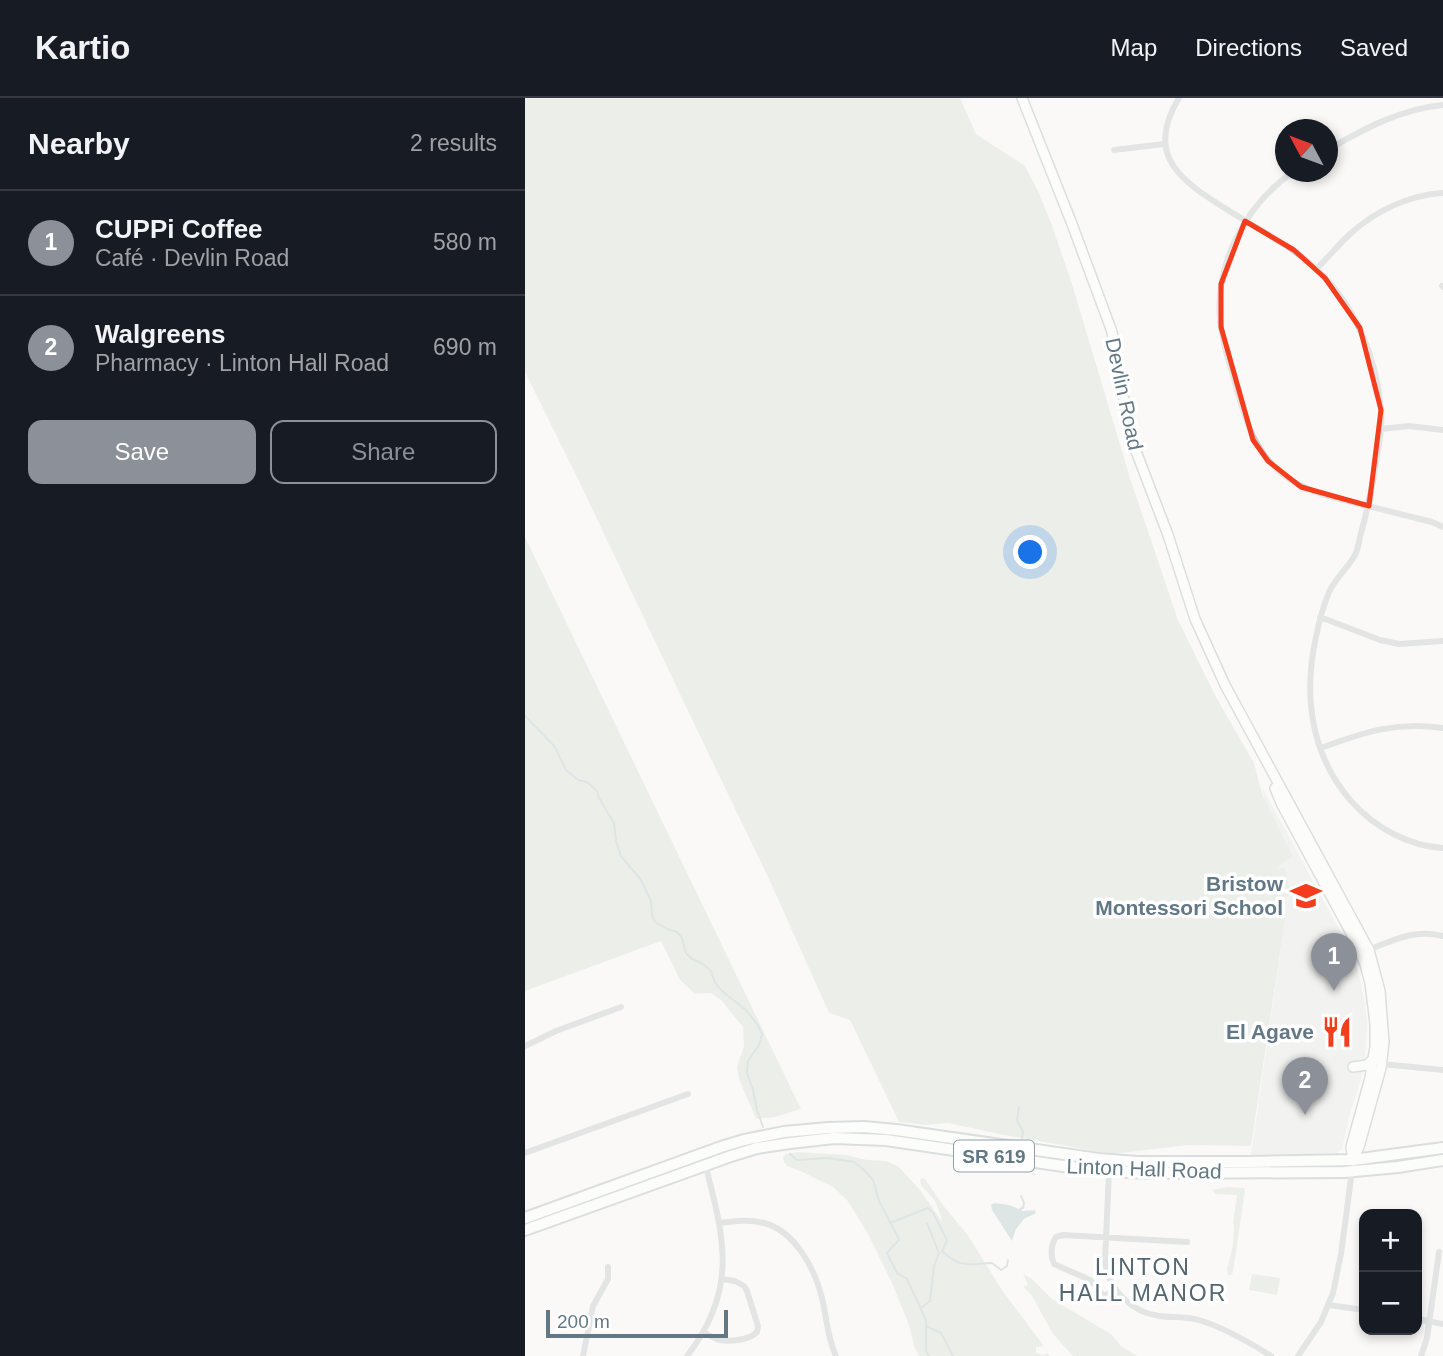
<!DOCTYPE html>
<meta charset="utf-8">
<style>
:root{--surface:#171b24;--page:#242831;--text:#f1f3f6;--muted:#9ea1a6;--line:#363941;--accent:#8c9099}
body{margin:0;font-family:Arial,sans-serif;background:var(--page);color:var(--text)}
.controls{position:absolute;right:21px;bottom:21px;display:grid;overflow:hidden;border-radius:14px;box-shadow:0 4px 10px #0003}
.controls button{width:63px;height:63px;display:grid;place-items:center;padding:0;border:0;border-bottom:2px solid var(--line);background:var(--surface);color:var(--text);font:35px sans-serif}
.compass{position:absolute;left:750px;top:21px;width:63px;height:63px;border-radius:50%;background:var(--surface);box-shadow:0 4px 10px #0003;rotate:311deg}
.scale{position:absolute;left:21px;bottom:18px;width:182px;box-sizing:border-box;padding-left:7px;border:4px solid #627885;border-top:0;font-size:19px;line-height:24px;white-space:nowrap;color:#627885;-webkit-text-stroke:5px #fff;paint-order:stroke}
.you{position:absolute;left:506px;top:455px;width:24px;height:24px;margin:-18px;border:5px solid #fff;border-radius:50%;background:#1a73e8;box-shadow:0 0 0 10px #1a73e833}
.badge{display:grid;place-items:center;width:46px;height:46px;border-radius:50%;background:var(--accent);color:#fff;font-size:23px;font-weight:700}
.pin{position:absolute;translate:-50% -58px;filter:drop-shadow(0 2px 4px #0008)}
.pin::after{content:'';position:absolute;top:37px;width:24px;height:21px;background:inherit;clip-path:polygon(0 0,100% 0,50% 100%)}
.list{margin:0;padding:0;list-style:none}
h2{display:flex;justify-content:space-between;align-items:center;height:91px;margin:0;padding:0 28px;font-size:30px}
h2 small{font-size:23px;font-weight:400;color:var(--muted)}
.list li{display:grid;grid-template-columns:46px 1fr auto;gap:21px;align-items:center;box-sizing:border-box;height:105px;padding:0 28px;border-top:2px solid var(--line)}
.list b{display:block;font-size:26px;white-space:nowrap}
.list p{margin:0;font-size:23px;white-space:nowrap;color:var(--muted)}
.list em{font-size:23px;font-style:normal;color:var(--muted)}
.actions{display:flex;gap:14px;padding:21px 28px}
.actions a{flex:1;padding:16px 0;border:2px solid var(--accent);border-radius:14px;text-align:center;font-size:24px;color:var(--accent)}
.actions .main{background:var(--accent);color:#fff}
.map{position:relative;flex:none;width:918px;height:1258px;overflow:hidden}
header{display:flex;align-items:center;gap:42px;box-sizing:border-box;height:98px;padding:0 35px;background:var(--surface);border-bottom:2px solid var(--line)}
header strong{font-size:33px}
nav{display:flex;gap:38px;margin-inline-start:auto;font-size:24px}
main{display:flex}
aside{flex:1;background:var(--surface)}
.map>svg:first-child{display:block}
.built{fill:#e8e9e8}
.green{fill:#dce2d8}
.water{fill:#bdcccf}
.lines{fill:none;stroke-linecap:round;stroke-linejoin:round}
.stream{stroke:#bdcccf;stroke-width:2}
.secondary-casing{stroke:#b6bec2;stroke-width:12}
.primary-casing{stroke:#b7bdc1;stroke-width:14}
.street{stroke:#c7cccf;stroke-width:6}
.secondary{stroke:#fff;stroke-width:9}
.primary{stroke:#fff;stroke-width:10}
.marked{fill:none;stroke:#f43d1d;stroke-width:5;stroke-linejoin:round}
.labels{text-anchor:middle;stroke-width:7;stroke-linejoin:round;paint-order:stroke}
.shield{fill:#fff;stroke:#91a0aa;stroke-width:2}
.shield-label{font-size:19px;font-weight:bold;fill:#627885}
.street-label{font-size:21px;fill:#627885;stroke:#fff}
.poi-label{font-size:21px;font-weight:bold;fill:#627885;stroke:#fff;text-anchor:end}
.neighbourhood-label{font-size:23px;letter-spacing:2px;fill:#54666f;stroke:#fff}
</style>
<header>
<strong>Kartio</strong>
<nav><a>Map</a><a>Directions</a><a>Saved</a></nav>
</header>
<main>
<aside>
<h2>Nearby<small>2 results</small></h2>
<ul class="list">
<li><span class="badge">1</span><div><b>CUPPi Coffee</b><p>Café · Devlin Road</p></div><em>580 m</em></li>
<li><span class="badge">2</span><div><b>Walgreens</b><p>Pharmacy · Linton Hall Road</p></div><em>690 m</em></li>
</ul>
<div class="actions"><a class="main">Save</a><a>Share</a></div>
</aside>
<div class="map">
<svg width="918" height="1258" viewBox="0 0 918 1258">
<rect width="100%" height="100%" fill="#faf9f7"/>
<path class="built" d="M737,689L825,851L835,881L840,905L842,926L840,962L836,981L824,1019L817,1051L811,1056L726,1057L761,815Z"/>
<path class="green" d="M0,0H435L451,36L500,68L514,95L526,125L547,186L605,380L653,522L691,599L729,665L737,696L768,758L752,769L755,784L753,772L759,769L766,795L758,800L761,815L726,1048L663,1047L587,1056L479,1037L423,1025L400,1027L374,1024L325,922L304,915L244,781L163,613L53,381L0,274Z
M0,439L276,1011L250,1019L231,1021L214,981L212,969L219,948L218,929L197,903L186,895L170,896L155,882L136,843L0,893Z
M273,1054L321,1057L342,1062L362,1063L374,1069L395,1092L418,1125L410,1103L396,1087L395,1082L397,1080L400,1081L417,1106L442,1136L477,1192L519,1248L511,1249V1255L519,1257L522,1255L525,1258H394L389,1248L384,1227L367,1185L342,1134L322,1102L308,1089L275,1073L262,1068L259,1064L258,1059L261,1056Z
M703,1089L719,1090L720,1092L708,1174L706,1177H703L702,1171L708,1147L709,1129L708,1124L712,1097L691,1096L687,1092Z
M498,1176L506,1180L527,1201L586,1236L596,1248L612,1258H548L528,1236L507,1198L498,1188H501L503,1186Z
M727,1176L755,1180L752,1197L724,1192Z"/>
<path class="water" d="M469,1105L484,1107L498,1113L510,1112L511,1115L499,1121L491,1131L487,1143L467,1112L466,1107Z"/>
<g class="lines">
<path class="stream" d="M0,618L30,649L41,672L53,682L62,684L72,693L74,700L89,725L91,743L96,758L116,782L126,803L127,817L130,824L142,831L152,834L157,840L161,855L167,861L178,866L186,873L190,885L198,894L221,912L232,926L237,936L234,947L223,963L222,975L228,992L232,1012L238,1029
M494,1009L492,1023L498,1033L497,1040
M265,1056L272,1062L303,1060L329,1064L340,1073L348,1082L354,1103L374,1141C371,1147 366,1149 362,1155L372,1175L382,1181L401,1222V1253L404,1258
M495,1111L498,1110L499,1105L496,1098
M365,1125L403,1110L408,1115L422,1142L417,1154
M418,1154C437,1171 444,1166 467,1165L476,1172L482,1168L483,1162
M396,1210L405,1203L409,1168L414,1155L402,1125
M403,1229L416,1235L428,1258"/>
<defs>
<path id="secondary" d="M497,0L547,126L586,231L591,250L601,314L609,348L643,437L670,521L700,587L844,852L855,893L859,944L856,970L834,1049L828,1062
M750,690L756,705L826,835L840,866L845,885L850,925V949L845,980L826,1049L828,1063
M828,969L842,967L848,961"/>
<path id="primary" d="M0,1120L196,1049L219,1042L259,1034L303,1030L339,1029L371,1032L574,1061L612,1064H724L828,1062L918,1050
M0,1132L206,1058L232,1050L265,1045L309,1040L361,1042L545,1069L584,1073L622,1075L819,1074L873,1069L918,1062"/>
</defs>
<use href="#secondary" class="secondary-casing"/>
<use href="#primary" class="primary-casing"/>
<path class="street" d="M654,0C617,60 660,85 706,114C735,132 765,147 790,170C829,205 851,257 856,310C858,333 852,355 849,378C845,399 841,418 835,439C834,444 833,450 831,455C825,468 811,479 804,494C798,509 794,524 791,539C778,598 786,657 826,703C849,729 883,748 918,750
M589,52L639,46
M802,52C839,31 875,11 918,7
M768,74C719,108 687,170 696,230C699,252 707,272 712,292C721,324 730,353 756,375C779,394 807,399 835,406C859,412 883,418 907,424L918,429
M791,171C803,160 813,147 825,136C850,113 884,97 918,95
M917,188L918,189
M856,331L884,328L918,332
M795,519L855,542L874,546L918,543
M796,650C839,634 872,623 918,630
M841,853C869,842 887,831 918,838
M0,948L31,933L96,909
M857,966L918,972
M0,1055L163,996
M584,1073L580,1164C584,1192 606,1214 634,1218C650,1220 661,1218 677,1223C702,1231 724,1244 746,1258
M195,1125C210,1123 224,1121 239,1125C270,1133 290,1171 297,1200C302,1220 302,1239 311,1258
M590,1193L580,1197L577,1196L565,1182L529,1166C525,1158 526,1146 531,1139L538,1137L662,1144
M804,1207L839,1212
M892,1221L918,1226
M178,1234C183,1237 189,1240 194,1242C205,1244 225,1242 232,1234L233,1228L222,1193L219,1188L210,1183L197,1181
M58,1258L68,1208L83,1181V1169
M162,1258C214,1191 199,1140 180,1065
M773,1258L796,1224L808,1195L816,1156L827,1073
M896,1258L902,1240L914,1154"/>
<use href="#secondary" class="secondary"/>
<use href="#primary" class="primary"/>
</g>
<path d="M0 0H918V1258H0ZM720,123L769,152L800,180L835,230L856,312L844,408L776,389L743,363L728,342L696,229V186Z" fill="#faf9f7" fill-opacity=".55" fill-rule="evenodd"/>
<path class="marked" d="M720,123L769,152L800,180L835,230L856,312L844,408L776,389L743,363L728,342L696,229V186Z"/>
<defs>
<symbol id="school-bare" viewBox="-9 -9 18 18"><path d="M0-5L7-2L0 1L-7-2ZM-4 1L0 2.5L4 1V4Q0 6-4 4Z" fill="#f43d1d" stroke="#fff" stroke-width="2.5" paint-order="stroke"/></symbol>
<symbol id="restaurant-bare" viewBox="-9 -9 18 18"><path d="M-5-6h1v4h1v-4h1v4h1v-4h1v5L-1.5 .5V6h-2V.5L-5-1ZM5-6V6H3V1.5H1.5Q1.5-4 5-6Z" fill="#f43d1d" stroke="#fff" stroke-width="2.5" paint-order="stroke"/></symbol>
</defs>
<g fill-rule="evenodd">
<use href="#school-bare" x="759" y="776" width="44" height="44"/>
<use href="#restaurant-bare" x="790" y="912" width="44" height="44"/>
</g>
<g class="labels">
<rect class="shield" x="429" y="1042.5" width="80" height="31" rx="5"/>
<g class="shield-label">
<text x="469" y="1065">SR 619</text>
</g>
<g class="street-label">
<text transform="translate(599 296) rotate(78)" y="7">Devlin Road</text>
<text transform="translate(619 1071) rotate(2)" y="7">Linton Hall Road</text>
</g>
<g class="poi-label">
<text x="758" y="793">Bristow<tspan x="758" dy="24">Montessori School</tspan></text>
<text x="789" y="941">El Agave</text>
</g>
<g class="neighbourhood-label">
<text x="618" y="1177">LINTON<tspan x="618" dy="26">HALL MANOR</tspan></text>
</g>
</g>
</svg>
<div class="controls">
<button>+</button>
<button>−</button>
</div>
<svg class="compass" viewBox="-18 -18 36 36"><path d="M0-13l5 13h-10z" fill="#e53935"/><path d="M0 13l5-13h-10z" fill="#9ea1a6"/></svg>
<div class="scale">200 m</div>
<div class="you"></div>
<div class="pin badge" style="left:809px;top:893px">1</div>
<div class="pin badge" style="left:780px;top:1017px">2</div>
</div>
</main>
